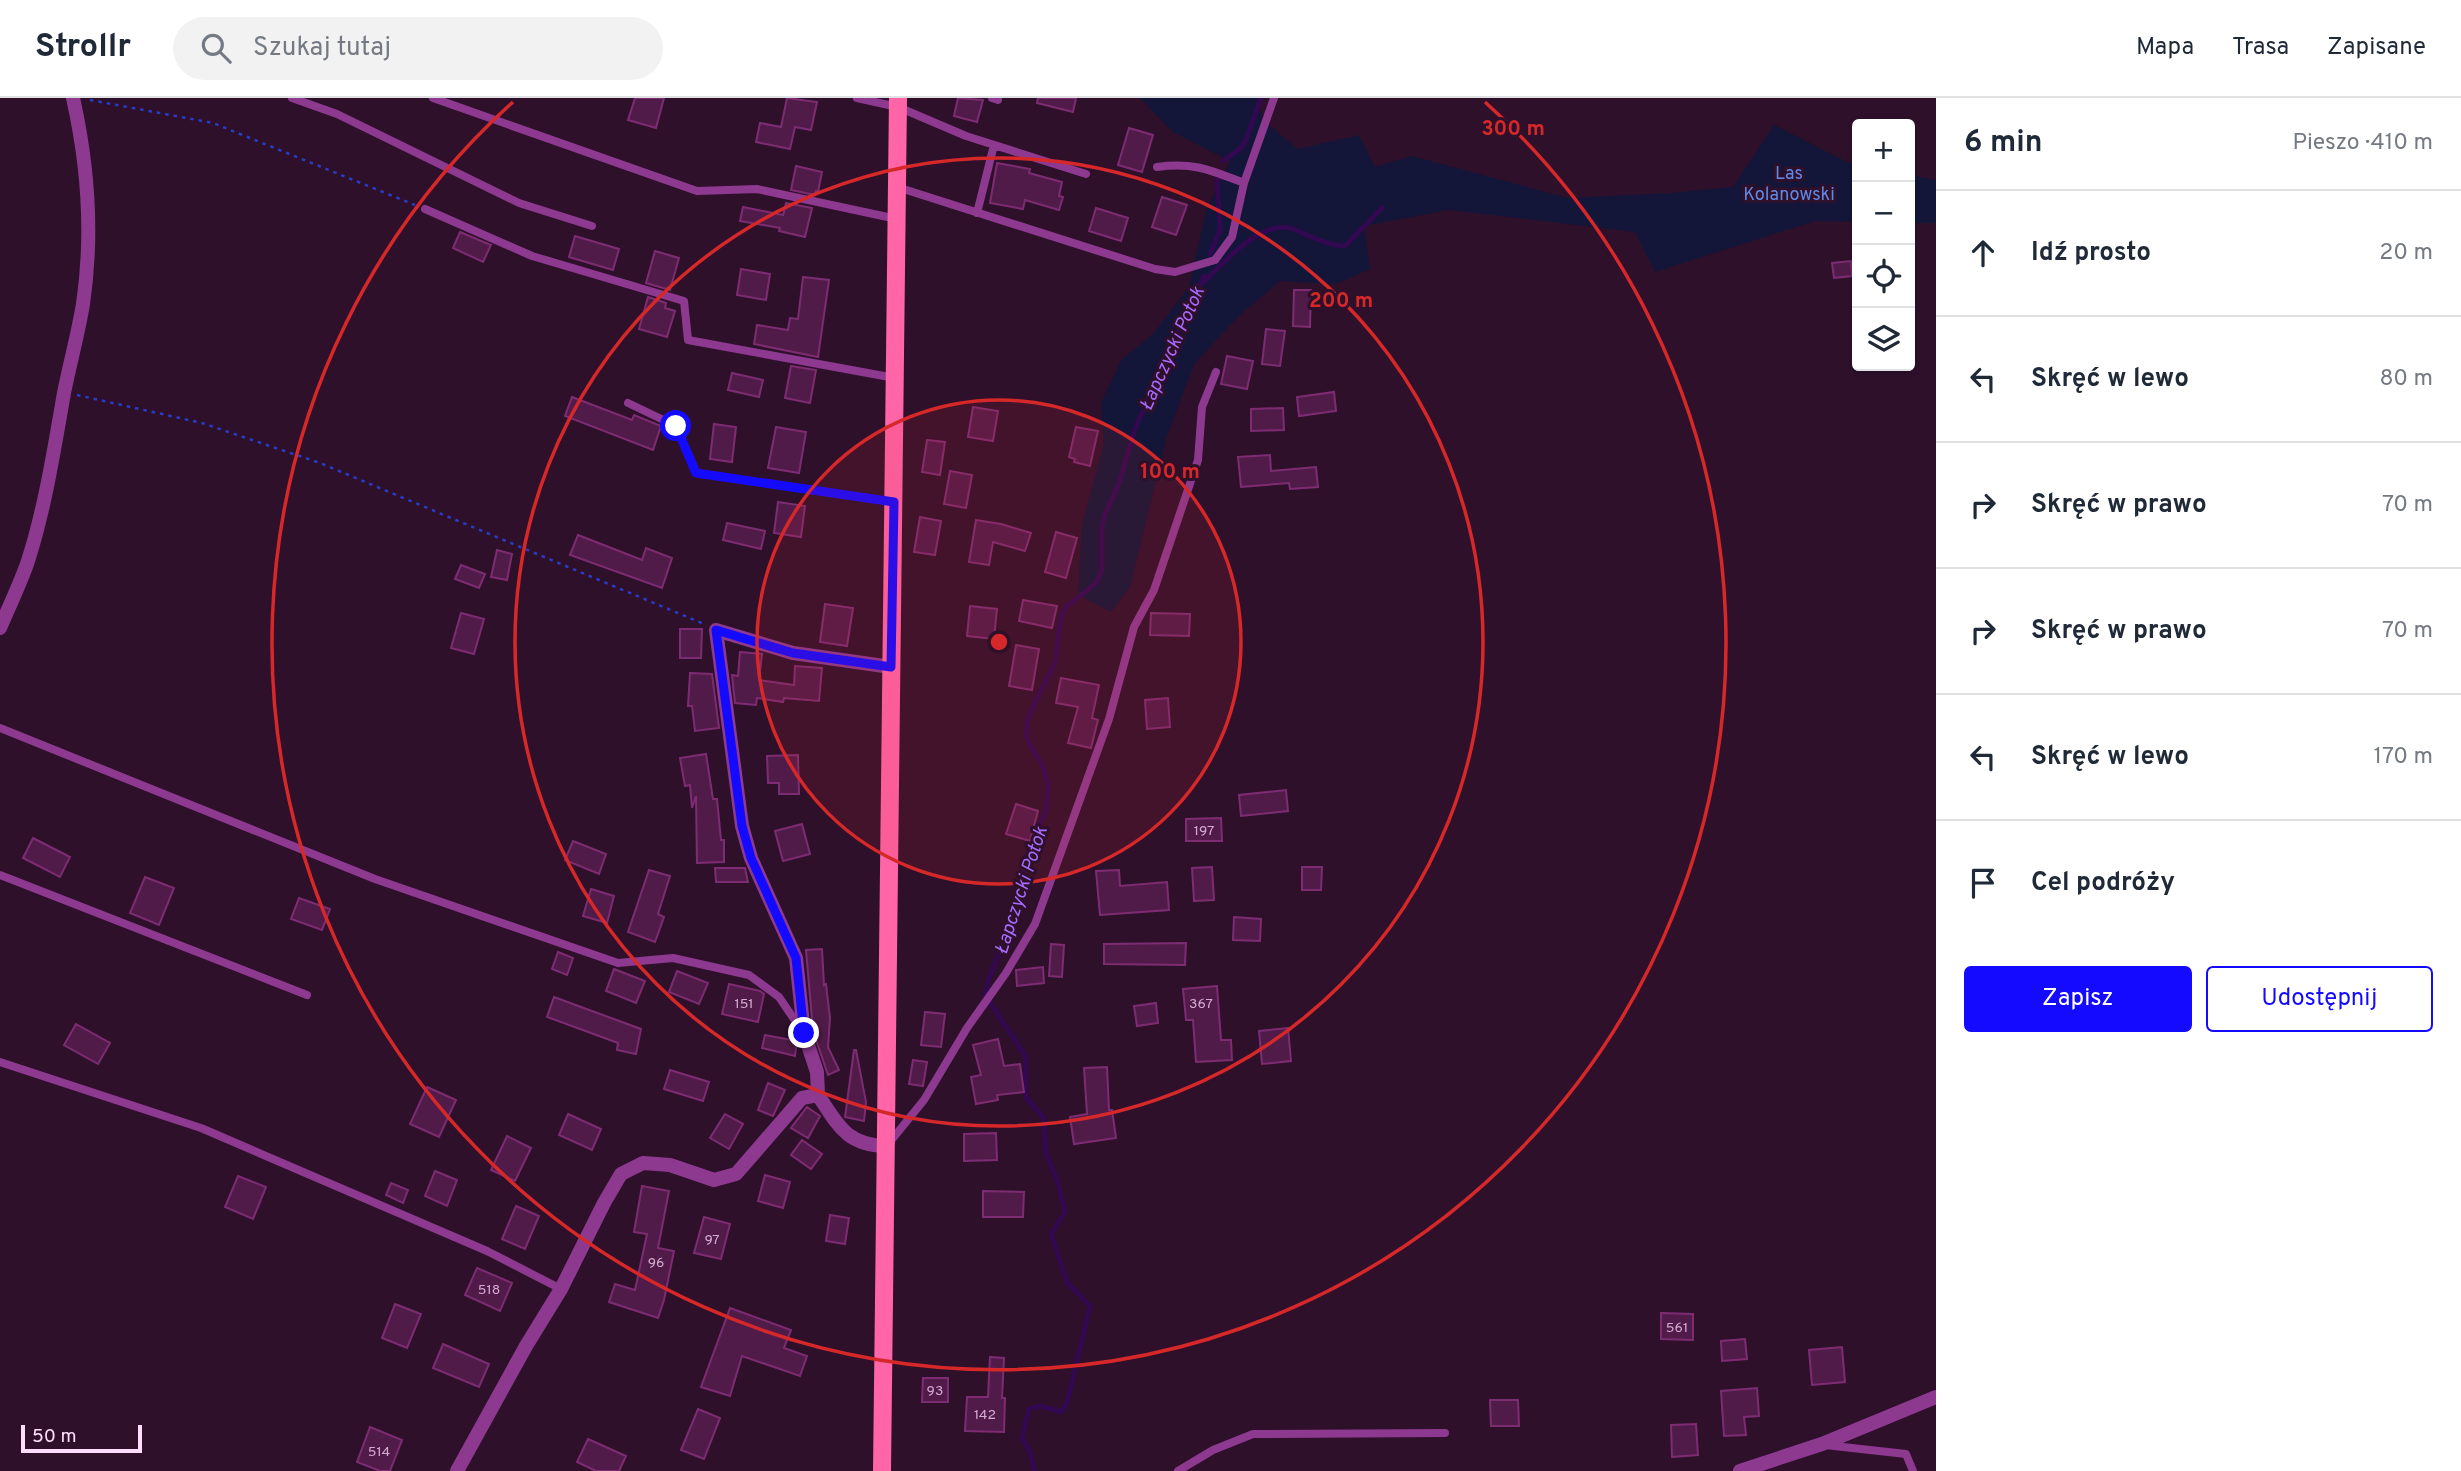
<!DOCTYPE html>
<html lang="pl">
<meta charset="utf-8">
<style>
:root{--surface:#fff;--page:#f2f2f3;--text:#1f2937;--muted:#747a83;--line:#e0e1e3;--accent:#140aff}
body{margin:0;font-family:Overpass,sans-serif;background:var(--page);color:var(--text)}
.controls{position:absolute;right:21px;top:21px;display:grid;overflow:hidden;border-radius:7px;box-shadow:0 2px 5px #0004}
.controls button{width:63px;height:63px;display:grid;place-items:center;padding:0;border:0;border-bottom:2px solid var(--line);background:var(--surface);color:var(--text);font:35px sans-serif}
.scale{position:absolute;left:21px;bottom:18px;width:121px;box-sizing:border-box;padding-left:7px;border:4px solid #ffdefd;border-top:0;font-size:19px;line-height:24px;white-space:nowrap;color:#ffdefd;-webkit-text-stroke:5px #2e102b;paint-order:stroke}
.stop{position:absolute;width:21px;height:21px;margin:-16px;border:5px solid #140aff;border-radius:50%;background:#fff}
.stop.end{background:#140aff;border-color:#fff;box-shadow:0 2px 7px #0008}
.list{margin:0;padding:0;list-style:none}
h2{display:flex;justify-content:space-between;align-items:center;height:91px;margin:0;padding:0 28px;font-size:30px}
h2 small{font-size:23px;font-weight:400;color:var(--muted)}
.list li{display:grid;grid-template-columns:46px 1fr auto;gap:21px;align-items:center;box-sizing:border-box;height:126px;padding:0 28px;border-top:2px solid var(--line)}
.list b{display:block;font-size:26px;white-space:nowrap}
.list em{font-size:23px;font-style:normal;color:var(--muted)}
.actions{display:flex;gap:14px;padding:21px 28px}
.actions a{flex:1;padding:16px 0;border:2px solid var(--accent);border-radius:7px;text-align:center;font-size:24px;color:var(--accent)}
.actions .main{background:var(--accent);color:#fff}
.icon{flex:none;width:38px;height:38px;fill:none;stroke:currentColor;stroke-width:2;stroke-linecap:round;stroke-linejoin:round}
.map{position:relative;flex:none;width:1936px;height:1373px;overflow:hidden}
header{display:flex;align-items:center;gap:42px;box-sizing:border-box;height:98px;padding:0 35px;background:var(--surface);border-bottom:2px solid var(--line)}
header strong{font-size:33px}
nav{display:flex;gap:38px;margin-inline-start:auto;font-size:24px}
.search{width:490px;height:63px;background:var(--page);display:flex;align-items:center;gap:18px;box-sizing:border-box;padding:0 24px;border-radius:38px;color:var(--muted);font-size:26px}
main{display:flex}
aside{flex:1;background:var(--surface)}
.map>svg:first-child{display:block}
.green{fill:#131639}
.lines{fill:none;stroke-linecap:round;stroke-linejoin:round}
.stream{stroke:#320850;stroke-width:5}
.building{fill:#511b49;stroke:#7e2c72;stroke-width:2}
.path{stroke:#293cc8;stroke-width:2.5;stroke-dasharray:3.5 5;stroke-linecap:butt}
.service{stroke:#8e3990;stroke-width:8}
.minor{stroke:#8e3990;stroke-width:14}
.primary{stroke:#ff65a7;stroke-width:18}
.route{stroke:#140aff;stroke-width:9}
.ring{fill:none;stroke:#d62828;stroke-width:3.5}
.labels{text-anchor:middle;stroke-width:6;stroke-linejoin:round;paint-order:stroke}
.number-label{font-size:14px;fill:#d4add0}
.park-label{font-size:18px;fill:#608ae8;stroke:#2e102b}
.water-label{font-size:19px;font-style:italic;fill:#a76cff;stroke:#2e102b}
.centre{fill:#d62828;stroke:#2e102b;stroke-width:3.5}
.ring-label{font-size:21px;text-anchor:middle;font-weight:bold;fill:#d62828;stroke:#2e102b;stroke-width:6;stroke-linejoin:round;paint-order:stroke}
</style>
<header>
<strong>Strollr</strong>
<div class="search"><svg class="icon" aria-label="search" viewBox="0 0 24 24"><circle cx="10" cy="10" r="6"/><path d="M15 15l6 6"/></svg>Szukaj tutaj</div>
<nav><a>Mapa</a><a>Trasa</a><a>Zapisane</a></nav>
</header>
<main>
<div class="map">
<svg width="1936" height="1373" viewBox="0 0 1936 1373">
<rect width="100%" height="100%" fill="#2e102b"/>
<path class="green" d="M1140,0H1257L1264,23L1298,51L1359,37L1375,69L1412,58L1568,100L1671,95L1733,89L1774,27L1845,63L1857,66V124L1815,123L1655,174L1635,134L1449,112L1364,128L1370,171L1336,186L1280,183L1239,218L1194,266L1166,341L1130,489L1111,514L1078,497L1082,427L1104,345L1101,305L1122,261L1153,236L1189,189L1206,113L1230,63L1173,34Z
M1910,77L1936,82V125H1910Z"/>
<g class="lines">
<path class="stream" d="M1223,63L1240,51L1246,42L1261,0
M1210,156L1220,132L1217,80
M1204,184C1224,164 1263,120 1293,131C1310,138 1327,147 1345,148L1382,110
M1034,1373L1030,1354L1022,1340L1029,1311L1041,1308L1061,1314L1067,1305L1090,1208L1067,1184L1051,1136L1065,1114L1057,1082L1046,1056L1044,1020L1026,1000V959L985,897L989,881L1010,827L1027,757L1046,713L1048,685L1042,666L1032,651L1027,640V624L1035,604L1055,565L1061,519L1066,509L1096,485L1102,472V428L1105,416L1119,385L1136,328L1204,178"/>
</g>
<path class="building" d="M635,0H664L656,30L628,22Z
M787,0L817,4L811,32L795,29L790,51L756,44L760,25L781,29Z
M958,0L983,2L977,24L954,18Z
M1038,0H1076L1073,14L1037,5Z
M1129,30L1153,37L1142,74L1118,67Z
M997,65L1030,71L1029,75L1062,84L1059,98L1063,99L1059,112L1025,102L1023,111L990,105Z
M796,68L822,74L818,94L816,93L815,97L791,92Z
M1162,99L1187,107L1176,137L1152,129Z
M786,105L812,110L805,139L779,133L780,130L740,123L743,109L783,117Z
M1096,110L1128,120L1121,143L1089,133Z
M460,134L491,147L483,164L453,150Z
M575,138L619,151L613,172L569,159Z
M655,153L679,160L670,192L646,185Z
M1851,163L1852,178L1834,180L1832,165Z
M741,171L770,176L766,202L737,197Z
M803,179L829,182L818,259L754,246L757,227L788,232L790,220L798,221Z
M1294,192H1311L1310,229L1293,228Z
M648,199L666,205L665,210L675,213L667,239L639,231Z
M1266,231L1285,233L1280,268L1262,266Z
M1227,258L1253,263L1247,291L1221,286Z
M791,268L816,272L810,305L785,300Z
M732,275L763,282L759,299L728,292Z
M1334,294L1336,313L1299,318L1297,299Z
M572,299L632,322L634,317L661,328L653,352L565,318Z
M973,309L998,313L993,343L968,339Z
M1283,310L1284,332L1251,333V311Z
M714,326L736,329L732,364L710,361Z
M776,329L806,334L799,375L768,370Z
M1076,329L1098,333L1090,368L1074,364L1075,361L1069,359Z
M927,342L945,344L940,377L922,374Z
M1270,357L1271,373L1316,369L1318,389L1290,391L1289,385L1241,389L1238,359Z
M950,373L972,377L966,410L944,406Z
M778,404L805,408L801,439L774,435Z
M920,419L941,423L935,457L914,454Z
M976,422L1001,426L1031,435L1025,453L993,444L989,467L969,464Z
M727,425L765,433L761,451L723,442Z
M1056,434L1077,440L1066,480L1045,474Z
M578,437L642,462L646,450L672,460L662,490L570,457Z
M497,452L512,456L507,482L491,479Z
M461,467L485,476L479,490L455,481Z
M1023,502L1057,508L1052,530L1019,523Z
M825,506L853,510L847,548L820,544Z
M970,508L997,511L994,541L967,538Z
M461,515L484,521L474,556L451,550Z
M1151,515L1190,516L1189,538L1150,537Z
M680,531H702L701,560H680Z
M1016,547L1039,551L1032,592L1009,588Z
M740,554L762,556L759,582L794,587L795,568L822,570L819,603L784,600L783,604L757,600L756,607L735,605L732,577L738,578Z
M690,575L712,576L719,630L695,633L692,608H688Z
M1061,580L1099,587L1092,620L1098,622L1091,650L1068,645L1078,609L1056,605Z
M1168,600L1170,629L1147,631L1145,602Z
M706,656L713,701H717L721,742H724V764L697,765L696,698L692,710L690,687L685,688L680,660Z
M798,657L799,696H779V685H768L767,658Z
M1286,692L1288,713L1241,718L1239,697Z
M1016,706L1038,713L1030,743L1006,736Z
M1221,720L1222,743H1186V721Z
M802,726L810,756L783,763L775,733Z
M33,740L70,759L60,779L23,760Z
M573,743L606,756L599,776L565,762Z
M1212,769L1214,802L1194,803L1192,770Z
M1302,769H1322L1321,792H1302Z
M715,770H745L748,784H716Z
M649,772L670,778L658,816L664,819L655,844L628,834Z
M1119,772L1120,788L1167,784L1169,812L1100,817L1096,773Z
M145,779L174,790L159,827L130,815Z
M591,791L614,798L607,825L583,818Z
M299,800L330,811L322,832L291,821Z
M1234,819L1261,821L1260,843L1233,842Z
M1186,845L1185,867L1104,866V846Z
M1051,846L1064,847L1062,879L1049,878Z
M822,851L824,887L826,886L830,920L828,949L839,972L828,977L813,933L806,852Z
M558,854L573,860L567,877L552,871Z
M1043,869L1044,885L1017,888L1016,872Z
M614,871L645,883L636,905L606,893Z
M677,873L708,885L699,906L669,894Z
M729,886L760,893L764,896L758,924L722,916Z
M1217,888L1221,942H1231L1232,962L1196,964L1193,922H1186L1183,891Z
M554,899L641,931L636,956L617,952L618,945L547,919Z
M1156,905L1158,925L1137,928L1134,908Z
M925,914L945,916L941,949L921,947Z
M76,926L110,945L98,966L64,947Z
M1288,930L1291,963L1262,966L1259,933Z
M765,937L797,943L795,958L762,950Z
M998,941L1004,968L1020,966L1024,994L997,997L998,1002L976,1006L971,979L981,977L973,947Z
M854,952H856L866,1004L864,1023L845,1019Z
M913,962L927,964L923,988L909,986Z
M1107,969L1109,1012H1112L1116,1040L1074,1046L1070,1019L1087,1016L1084,970Z
M670,972L709,984L703,1003L664,991Z
M768,985L785,992L773,1018L758,1012Z
M427,989L456,1002L439,1039L410,1026Z
M807,1009L820,1018L808,1040L791,1030Z
M568,1016L601,1031L592,1052L559,1037Z
M725,1016L743,1026L729,1051L710,1040Z
M996,1035L997,1062L964,1063V1036Z
M507,1038L531,1050L515,1083L491,1072Z
M802,1042L822,1056L811,1071L791,1057Z
M435,1073L457,1082L447,1108L425,1098Z
M765,1077L790,1084L783,1110L758,1103Z
M238,1078L266,1089L253,1121L225,1109Z
M391,1085L408,1092L403,1105L386,1097Z
M642,1088L669,1093L658,1150L674,1153L664,1202L658,1220L609,1204L615,1186L635,1192L647,1136L634,1134Z
M983,1093L1024,1094L1023,1119H983Z
M516,1108L539,1118L525,1151L502,1141Z
M830,1117L849,1120L845,1146L826,1143Z
M704,1119L730,1126L721,1161L694,1155Z
M477,1170L512,1185L500,1213L465,1197Z
M395,1206L421,1216L407,1250L382,1240Z
M730,1210L791,1232L784,1250L807,1258L800,1278L742,1258L730,1298L701,1289Z
M1661,1215L1693,1216V1242L1661,1241Z
M1745,1241L1747,1261L1722,1263L1721,1243Z
M443,1246L489,1266L479,1289L433,1270Z
M1842,1249L1845,1284L1812,1287L1809,1252Z
M990,1259L1004,1260L1002,1300H1005L1004,1334L965,1333L967,1299H988Z
M923,1280H948V1304H922Z
M1757,1290L1759,1318L1744,1319L1746,1337L1724,1338L1721,1293Z
M1490,1302H1518L1519,1328H1491Z
M698,1311L720,1320L704,1361L681,1352Z
M1696,1326L1698,1357L1672,1359L1671,1327Z
M370,1329L402,1342L390,1373H380L357,1364Z
M588,1341L626,1358L619,1373H596L577,1364Z"/>
<g class="lines">
<path class="path" d="M90,2L213,25L415,107
M77,297L202,325L320,365L704,526"/>
<path class="service" d="M292,0L337,16L519,105L592,128
M433,0L697,93L757,91L897,121
M857,0L898,9L966,38L1086,76
M992,0L998,2
M1157,69C1194,64 1210,72 1244,85
M897,89L1155,171L1175,174L1215,162L1232,139L1244,85L1274,0
M425,111L532,158L684,203L688,242L895,280
M977,115L994,47
M628,305L676,328L696,375L894,404
M0,630L375,781L618,865L673,860L749,877L779,899L802,933
M0,777L307,897
M0,964L201,1030L487,1153L561,1191
M889,1045L924,1002L967,930L1006,875L1035,826L1109,621L1134,529L1154,492L1198,362L1202,309L1216,274
M1825,1347L1906,1356L1913,1373
M1178,1373L1213,1352L1253,1336L1445,1335"/>
<path class="minor" d="M0,530C9,509 19,488 27,466C45,411 54,352 64,295C70,265 78,236 83,206C93,138 88,67 73,0
M818,997L817,974L804,935L796,860L751,760L742,728L716,532L793,555L891,569
M457,1373L526,1248L561,1191L604,1105L621,1076L643,1065L670,1067L714,1082L736,1076L802,1000L818,997C838,1027 846,1047 886,1048
M1740,1373L1822,1346L1936,1299"/>
<path class="primary" d="M882,1373L898,0"/>
</g>
<g class="lines">
<path class="route" d="M676,328L696,375L894,404L891,569L793,555L716,532L742,728L751,760L796,860L804,935"/>
</g>
<circle cx="999" cy="544" r="242" fill="#d62828" fill-opacity=".12"/>
<g class="ring">
<circle cx="999" cy="544" r="242"/>
<circle cx="999" cy="544" r="484"/>
<path d="M1485 4A727 727 0 1 1 513 4"/>
</g>
<g class="labels">
<g class="number-label">
<text x="1204" y="737">197</text>
<text x="744" y="910">151</text>
<text x="1201" y="910">367</text>
<text x="712" y="1146">97</text>
<text x="656" y="1169">96</text>
<text x="489" y="1196">518</text>
<text x="1677" y="1234">561</text>
<text x="935" y="1297">93</text>
<text x="985" y="1321">142</text>
<text x="379" y="1358">514</text>
</g>
<g class="park-label">
<text x="1789" y="81">Las<tspan x="1789" dy="21">Kolanowski</tspan></text>
</g>
<g class="water-label">
<text transform="translate(1171 250) rotate(-66)" y="7">Łapczycki Potok</text>
<text transform="translate(1020 792) rotate(-72)" y="7">Łapczycki Potok</text>
</g>
</g>
<circle cx="999" cy="544" r="10" class="centre"/>
<g class="ring-label">
<text x="1513" y="37">300 m</text>
<text x="1341" y="209">200 m</text>
<text x="1170" y="380">100 m</text>
</g>
</svg>
<div class="controls">
<button>+</button>
<button>−</button>
<button><svg class="icon" aria-label="locate" viewBox="0 0 24 24"><circle cx="12" cy="12" r="6"/><path d="M12 2v4M12 18v4M2 12h4M18 12h4"/></svg></button>
<button><svg class="icon" aria-label="layers" viewBox="0 0 24 24"><path d="M12 4l9 5-9 5-9-5zM3 14l9 5 9-5"/></svg></button>
</div>
<div class="scale">50 m</div>
<div class="stop" style="left:676px;top:328px"></div>
<div class="stop end" style="left:804px;top:935px"></div>
</div>
<aside>
<h2>6 min<small>Pieszo · 410 m</small></h2>
<ul class="list">
<li><svg class="icon" aria-label="ahead" viewBox="0 0 24 24"><path d="M12 20V5M6 11l6-6 6 6"/></svg><div><b>Idź prosto</b></div><em>20 m</em></li>
<li><svg class="icon" aria-label="left" viewBox="0 0 24 24"><path d="M17 20v-9H6M10 6l-5 5 5 5"/></svg><div><b>Skręć w lewo</b></div><em>80 m</em></li>
<li><svg class="icon" aria-label="right" viewBox="0 0 24 24"><path d="M7 20v-9h11M14 6l5 5-5 5"/></svg><div><b>Skręć w prawo</b></div><em>70 m</em></li>
<li><svg class="icon" aria-label="right" viewBox="0 0 24 24"><path d="M7 20v-9h11M14 6l5 5-5 5"/></svg><div><b>Skręć w prawo</b></div><em>70 m</em></li>
<li><svg class="icon" aria-label="left" viewBox="0 0 24 24"><path d="M17 20v-9H6M10 6l-5 5 5 5"/></svg><div><b>Skręć w lewo</b></div><em>170 m</em></li>
<li><svg class="icon" aria-label="arrive" viewBox="0 0 24 24"><path d="M6 21V4h12l-3 4 3 4H6"/></svg><div><b>Cel podróży</b></div></li>
</ul>
<div class="actions"><a class="main">Zapisz</a><a>Udostępnij</a></div>
</aside>
</main>
